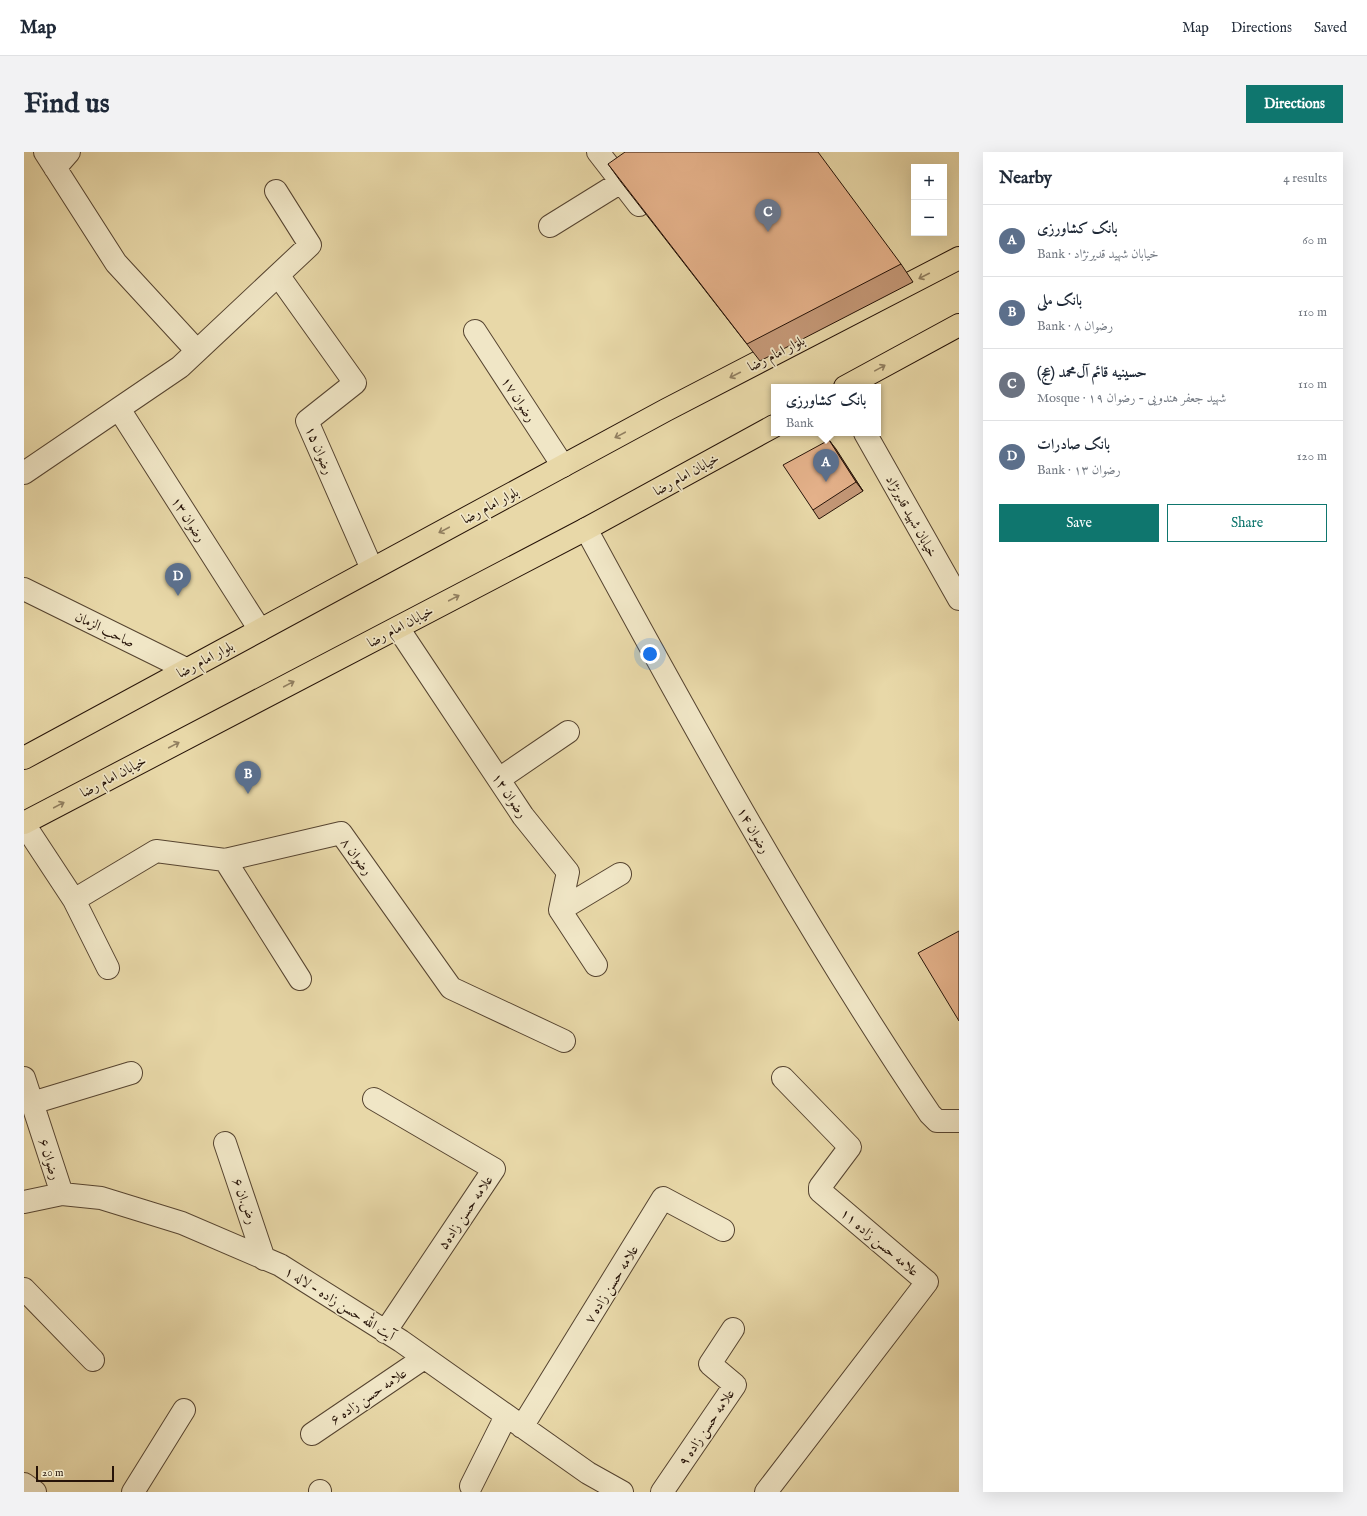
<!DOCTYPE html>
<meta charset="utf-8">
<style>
:root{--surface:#fff;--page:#f2f2f3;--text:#1f2937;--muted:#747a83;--line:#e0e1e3;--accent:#0f766e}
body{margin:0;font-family:"IM FELL English",Amiri,serif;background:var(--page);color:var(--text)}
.controls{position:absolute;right:12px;top:12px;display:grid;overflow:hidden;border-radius:0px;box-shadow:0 4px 16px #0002}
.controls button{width:36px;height:36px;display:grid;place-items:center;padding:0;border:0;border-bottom:1px solid var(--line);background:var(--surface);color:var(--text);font:20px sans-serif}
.scale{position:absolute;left:12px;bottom:10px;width:78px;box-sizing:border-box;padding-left:4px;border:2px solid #261308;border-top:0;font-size:11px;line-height:14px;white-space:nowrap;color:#261308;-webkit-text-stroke:3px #f0e6c6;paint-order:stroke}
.you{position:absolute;left:626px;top:502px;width:14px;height:14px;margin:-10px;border:3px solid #fff;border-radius:50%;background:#1a73e8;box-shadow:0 0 0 6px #1a73e833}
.badge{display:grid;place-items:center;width:26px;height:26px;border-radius:50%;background:var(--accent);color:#fff;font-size:13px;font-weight:700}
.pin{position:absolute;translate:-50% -33px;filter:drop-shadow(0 1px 2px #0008)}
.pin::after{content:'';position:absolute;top:21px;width:14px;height:12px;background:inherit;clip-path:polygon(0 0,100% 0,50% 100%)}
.popup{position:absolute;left:747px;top:232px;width:110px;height:52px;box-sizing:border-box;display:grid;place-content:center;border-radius:0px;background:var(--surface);filter:drop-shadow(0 1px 3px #0005);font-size:13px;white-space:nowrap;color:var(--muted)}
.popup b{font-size:15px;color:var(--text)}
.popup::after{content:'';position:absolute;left:50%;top:100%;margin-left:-8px;border:8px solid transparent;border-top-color:var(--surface)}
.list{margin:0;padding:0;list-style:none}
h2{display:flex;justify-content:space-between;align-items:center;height:52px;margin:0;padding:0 16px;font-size:17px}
h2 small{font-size:13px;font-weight:400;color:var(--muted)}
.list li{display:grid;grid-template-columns:26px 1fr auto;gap:12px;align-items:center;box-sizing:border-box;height:72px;padding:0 16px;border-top:1px solid var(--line)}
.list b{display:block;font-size:15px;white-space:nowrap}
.list p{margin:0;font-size:13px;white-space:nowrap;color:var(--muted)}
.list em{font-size:13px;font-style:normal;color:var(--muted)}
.actions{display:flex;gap:8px;padding:12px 16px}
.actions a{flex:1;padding:9px 0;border:1px solid var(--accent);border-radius:0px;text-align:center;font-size:14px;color:var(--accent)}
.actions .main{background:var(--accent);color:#fff}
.map{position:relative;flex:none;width:935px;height:1340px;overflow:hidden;border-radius:0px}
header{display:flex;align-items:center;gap:24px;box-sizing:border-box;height:56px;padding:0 20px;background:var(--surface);border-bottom:1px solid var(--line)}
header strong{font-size:19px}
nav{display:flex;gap:22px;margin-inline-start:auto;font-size:14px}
.intro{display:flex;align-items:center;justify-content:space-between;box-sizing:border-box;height:96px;padding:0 24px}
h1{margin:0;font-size:28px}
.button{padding:10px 18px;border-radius:0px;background:var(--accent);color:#fff;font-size:14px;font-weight:700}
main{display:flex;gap:24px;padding:0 24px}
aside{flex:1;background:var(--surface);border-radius:0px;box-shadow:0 4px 16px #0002}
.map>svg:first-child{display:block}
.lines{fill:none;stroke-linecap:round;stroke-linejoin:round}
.minor-casing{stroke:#564430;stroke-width:24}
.tertiary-casing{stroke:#564430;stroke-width:24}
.primary-casing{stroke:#261308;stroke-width:24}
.minor{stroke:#f0e6c6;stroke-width:22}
.tertiary{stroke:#f0e6c6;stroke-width:22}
.primary{stroke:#e8d8a8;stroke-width:22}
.wall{fill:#c49877;stroke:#261308}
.shaded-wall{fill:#a07c61;stroke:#261308}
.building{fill:#e4b18a;stroke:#261308}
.oneway{stroke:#917f60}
.labels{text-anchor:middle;stroke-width:3.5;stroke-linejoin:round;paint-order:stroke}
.street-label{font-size:14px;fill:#261308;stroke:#f0e6c6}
</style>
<header>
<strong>Map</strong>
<nav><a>Map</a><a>Directions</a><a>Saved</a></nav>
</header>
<div class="intro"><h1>Find us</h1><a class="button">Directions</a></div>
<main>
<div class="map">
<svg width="935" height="1340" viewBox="0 0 935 1340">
<rect width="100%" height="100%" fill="#e8d8a8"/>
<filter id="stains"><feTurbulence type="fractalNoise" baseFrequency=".005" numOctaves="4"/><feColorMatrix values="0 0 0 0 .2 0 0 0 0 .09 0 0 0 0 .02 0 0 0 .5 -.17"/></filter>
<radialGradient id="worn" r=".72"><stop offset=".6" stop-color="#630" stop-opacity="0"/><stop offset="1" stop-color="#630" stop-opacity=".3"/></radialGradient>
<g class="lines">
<defs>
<path id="minor" d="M21,0L92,111L173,199
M574,0L615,53
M31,16L45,0
M526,74L597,30
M254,123L331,231L283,269L348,417
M451,179L539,314
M95,257L236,478
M0,321L156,215L286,93L252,39
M562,377C670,576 780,775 906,962L913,969H935
M0,437L162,517
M374,476L499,664L544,720L536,758L572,813
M475,627L544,580
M0,672L50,748L132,699L201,708L317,681L427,836L540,889
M201,708L276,827
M50,748L84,816
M536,758L596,722
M0,926L38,1042
M350,947L470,1017L361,1180
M8,951L107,921
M201,991L240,1107
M0,1050L38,1042L77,1046L158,1071L256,1113L377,1189L564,1321L598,1340
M0,1137L69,1208
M498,1275L639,1046L699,1078
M288,1282L400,1206
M0,1332L11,1340
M447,1334L482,1264
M109,1340L160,1258
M296,1340V1339
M638,1340L711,1233L686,1212L709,1177
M742,1340L903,1130L796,1039V1035L826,995L759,926"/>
<path id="tertiary" d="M841,281L935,447"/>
<path id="primary" d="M821,235L935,173
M0,606L642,258L935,106
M0,671L562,377L750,274"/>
</defs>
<use href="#minor" class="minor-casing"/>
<use href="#tertiary" class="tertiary-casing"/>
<use href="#primary" class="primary-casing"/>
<use href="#minor" class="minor"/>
<use href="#tertiary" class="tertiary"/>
<use href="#primary" class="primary"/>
</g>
<path class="wall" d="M584,12L877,112L889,130L736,209L597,30Z
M805,288L839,339L795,367L789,358Z"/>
<path class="shaded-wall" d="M805,288L812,297L839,339L832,330Z"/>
<path class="building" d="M601,0H794L877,112L723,192L584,12Z
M805,288L832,330L789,358L759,313Z
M935,779V869L894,801Z"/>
<defs><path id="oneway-shaft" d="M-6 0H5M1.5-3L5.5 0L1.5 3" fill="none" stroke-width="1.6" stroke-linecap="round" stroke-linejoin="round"/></defs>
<g class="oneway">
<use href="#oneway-shaft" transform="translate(900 124) rotate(153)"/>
<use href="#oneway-shaft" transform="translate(856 216) rotate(-29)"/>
<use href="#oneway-shaft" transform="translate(711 223) rotate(153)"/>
<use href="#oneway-shaft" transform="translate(596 283) rotate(152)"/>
<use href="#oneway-shaft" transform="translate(420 378) rotate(152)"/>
<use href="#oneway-shaft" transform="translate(430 446) rotate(-28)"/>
<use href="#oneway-shaft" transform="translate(265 532) rotate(-28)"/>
<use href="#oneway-shaft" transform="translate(150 593) rotate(-28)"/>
<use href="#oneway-shaft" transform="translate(35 653) rotate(-28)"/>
</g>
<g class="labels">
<g class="street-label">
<text transform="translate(752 201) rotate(-27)" y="5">بلوار امام رضا</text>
<text transform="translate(495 247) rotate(57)" y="5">رضوان ۱۷</text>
<text transform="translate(296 298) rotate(67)" y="5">رضوان ۱۵</text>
<text transform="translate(662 322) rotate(-29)" y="5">خیابان امام رضا</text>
<text transform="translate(466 353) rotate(-28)" y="5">بلوار امام رضا</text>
<text transform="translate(888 364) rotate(61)" y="5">خيابان شهيد قديرنژاد</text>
<text transform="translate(165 367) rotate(57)" y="5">رضوان ۱۳</text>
<text transform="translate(376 474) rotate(-28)" y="5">خیابان امام رضا</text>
<text transform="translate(81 477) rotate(26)" y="5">صاحب الزمان</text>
<text transform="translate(181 507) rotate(-28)" y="5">بلوار امام رضا</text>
<text transform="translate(89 624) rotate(-28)" y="5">خیابان امام رضا</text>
<text transform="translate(486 643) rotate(56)" y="5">رضوان ۱۲</text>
<text transform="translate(730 678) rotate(60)" y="5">رضوان ۱۴</text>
<text transform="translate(333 704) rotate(53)" y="5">رضوان ۸</text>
<text transform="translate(26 1007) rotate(72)" y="5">رضوان ۶</text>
<text transform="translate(221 1049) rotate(71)" y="5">رض.ان ۶</text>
<text transform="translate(441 1060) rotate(-56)" y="5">علامه حسن زاده۵</text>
<text transform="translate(856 1090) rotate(40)" y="5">علامه حسن زاده ۱۱</text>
<text transform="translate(587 1132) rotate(-58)" y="5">علامه حسن زاده ۷</text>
<text transform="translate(316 1151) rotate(32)" y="5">آیت الله حسن زاده - لاله ۱</text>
<text transform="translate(344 1244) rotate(-34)" y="5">علامه حسن زاده ۶</text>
<text transform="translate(682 1275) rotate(-56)" y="5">علامه حسن زاده ۹</text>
</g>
</g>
<rect width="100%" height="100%" filter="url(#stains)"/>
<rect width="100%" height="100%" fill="url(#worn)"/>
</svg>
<div class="controls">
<button>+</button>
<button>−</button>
</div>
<div class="scale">20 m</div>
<div class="you"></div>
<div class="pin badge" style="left:802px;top:330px;background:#5c6f8a">A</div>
<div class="popup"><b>بانک کشاورزی</b>Bank</div>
<div class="pin badge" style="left:224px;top:642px;background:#5c6f8a">B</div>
<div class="pin badge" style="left:744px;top:80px;background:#6b7280">C</div>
<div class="pin badge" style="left:154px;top:444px;background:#5c6f8a">D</div>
</div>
<aside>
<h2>Nearby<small>4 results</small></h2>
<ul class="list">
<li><span class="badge" style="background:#5c6f8a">A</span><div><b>بانک کشاورزی</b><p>Bank · خيابان شهيد قديرنژاد</p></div><em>60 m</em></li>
<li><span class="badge" style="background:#5c6f8a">B</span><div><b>بانک‌ ملی</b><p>Bank · رضوان ۸</p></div><em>110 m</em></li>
<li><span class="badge" style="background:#6b7280">C</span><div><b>حسینیه قائم آل‌محمد (عج)</b><p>Mosque · شهید جعفر هندویی - رضوان ۱۹</p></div><em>110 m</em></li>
<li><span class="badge" style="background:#5c6f8a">D</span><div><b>بانک صادرات</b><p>Bank · رضوان ۱۳</p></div><em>120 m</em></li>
</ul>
<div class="actions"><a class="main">Save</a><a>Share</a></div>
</aside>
</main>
